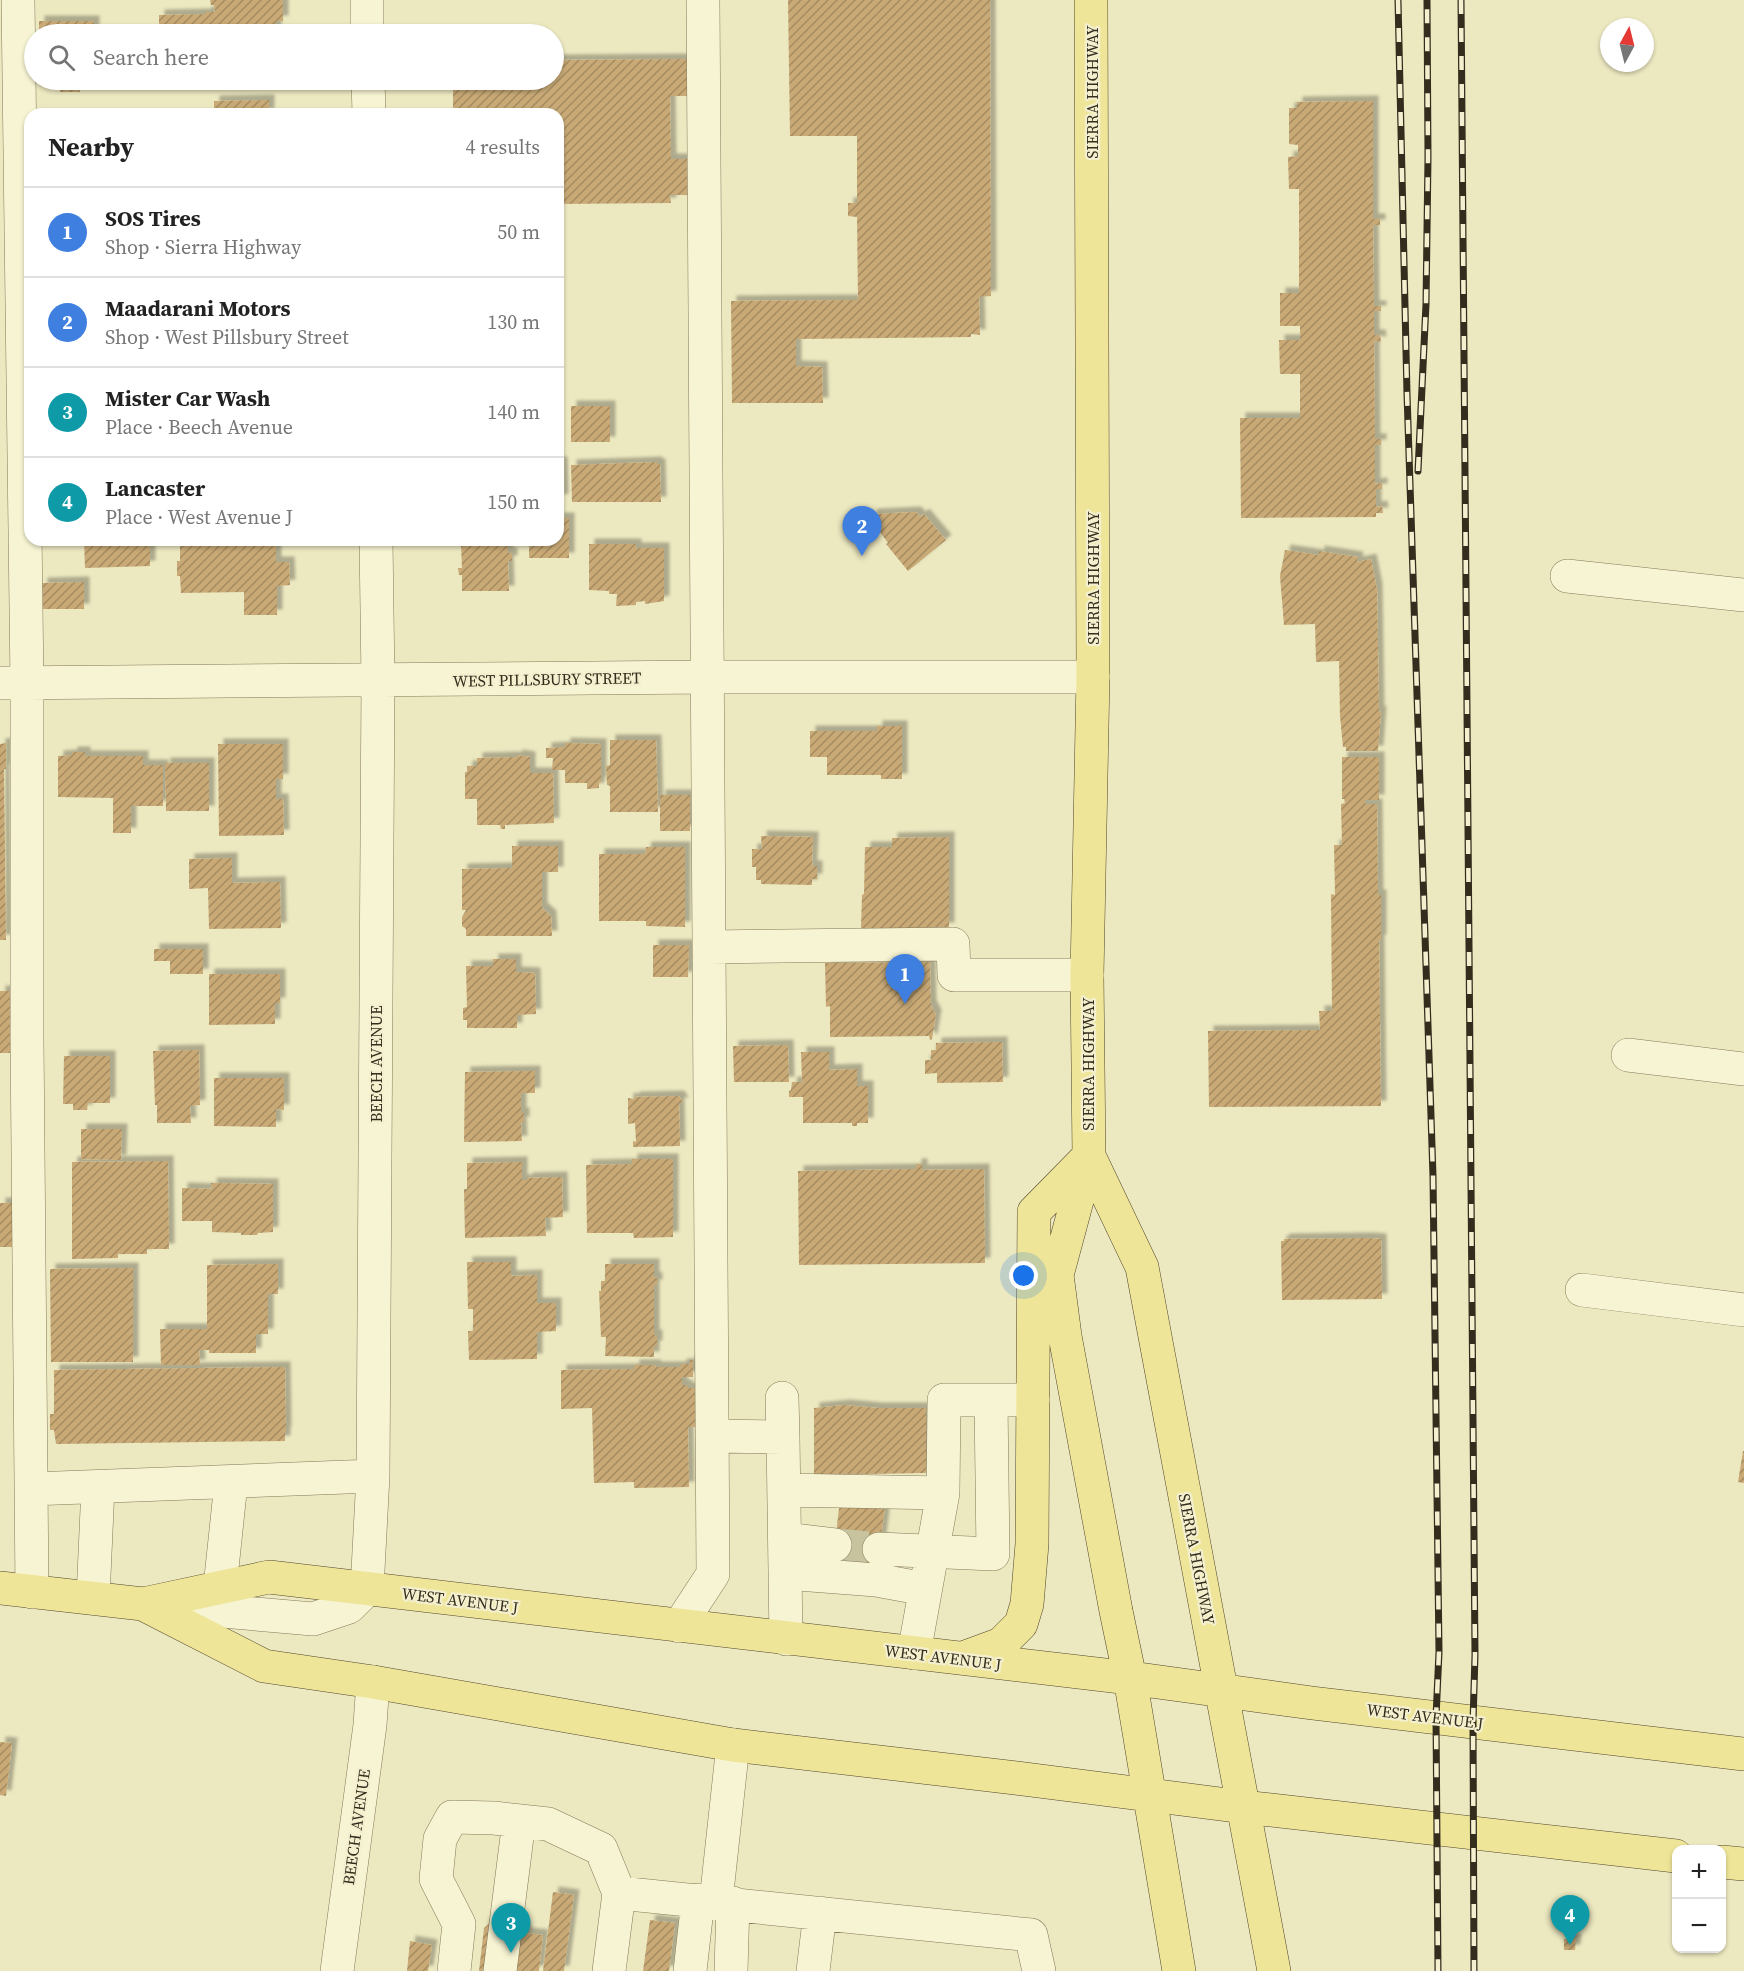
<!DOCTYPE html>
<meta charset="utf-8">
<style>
:root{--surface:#fff;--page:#f6f6f6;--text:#222;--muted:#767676;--line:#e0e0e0;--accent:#ea580c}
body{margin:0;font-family:"Source Serif 4",serif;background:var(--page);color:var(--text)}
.controls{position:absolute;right:18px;bottom:18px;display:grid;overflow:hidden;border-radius:12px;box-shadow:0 2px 4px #0004}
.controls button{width:54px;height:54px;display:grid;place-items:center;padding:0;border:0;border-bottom:2px solid var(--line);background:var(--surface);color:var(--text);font:30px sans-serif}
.compass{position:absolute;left:1600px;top:18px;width:54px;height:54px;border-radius:50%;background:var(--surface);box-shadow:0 2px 4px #0004;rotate:7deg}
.you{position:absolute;left:1024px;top:1276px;width:21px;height:21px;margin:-15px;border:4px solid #fff;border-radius:50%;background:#1a73e8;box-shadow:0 0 0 9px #1a73e833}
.badge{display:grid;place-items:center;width:39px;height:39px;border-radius:50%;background:var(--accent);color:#fff;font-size:20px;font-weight:700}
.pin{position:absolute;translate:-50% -50px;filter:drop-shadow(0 2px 3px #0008)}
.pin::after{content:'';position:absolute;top:32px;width:21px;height:18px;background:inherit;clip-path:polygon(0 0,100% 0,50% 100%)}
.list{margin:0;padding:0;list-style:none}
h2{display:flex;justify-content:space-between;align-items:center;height:78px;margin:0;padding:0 24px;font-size:26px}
h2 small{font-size:20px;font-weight:400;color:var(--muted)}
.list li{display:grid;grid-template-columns:39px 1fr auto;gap:18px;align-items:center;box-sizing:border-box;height:90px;padding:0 24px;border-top:2px solid var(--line)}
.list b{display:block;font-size:22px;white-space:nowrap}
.list p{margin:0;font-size:20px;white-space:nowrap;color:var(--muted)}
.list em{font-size:20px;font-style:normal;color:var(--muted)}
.icon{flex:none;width:33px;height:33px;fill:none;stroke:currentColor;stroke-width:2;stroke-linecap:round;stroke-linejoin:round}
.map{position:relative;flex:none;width:1744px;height:1971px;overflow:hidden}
.search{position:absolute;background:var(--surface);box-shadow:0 2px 4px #0004;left:24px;top:24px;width:540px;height:66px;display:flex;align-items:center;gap:15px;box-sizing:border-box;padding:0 21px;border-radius:33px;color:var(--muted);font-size:22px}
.panel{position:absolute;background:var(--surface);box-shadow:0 2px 4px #0004;left:24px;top:108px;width:540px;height:438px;border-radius:18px}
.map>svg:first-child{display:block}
.building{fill:url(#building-hatch);filter:url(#shadow)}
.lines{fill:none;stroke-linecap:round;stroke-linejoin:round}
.minor-tunnel{stroke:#c7c39f;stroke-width:33;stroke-dasharray:33 16;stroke-linecap:butt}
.minor-casing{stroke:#847959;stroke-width:34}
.major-casing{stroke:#52462d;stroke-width:34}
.minor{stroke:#f7f4d3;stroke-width:33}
.major{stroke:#eee598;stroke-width:33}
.rail-casing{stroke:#342d1d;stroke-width:7}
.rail{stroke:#f4f0cf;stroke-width:4.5;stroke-dasharray:14;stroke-linecap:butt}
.labels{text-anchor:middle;stroke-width:4.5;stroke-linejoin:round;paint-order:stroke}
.street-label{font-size:16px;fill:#342d1d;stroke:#f4f0cf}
</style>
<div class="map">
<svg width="1744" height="1971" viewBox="0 0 1744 1971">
<defs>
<pattern id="building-hatch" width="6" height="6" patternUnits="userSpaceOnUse" patternTransform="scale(1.5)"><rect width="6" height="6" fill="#c9aa77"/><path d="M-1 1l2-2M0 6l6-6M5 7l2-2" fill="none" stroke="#a48b61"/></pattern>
<filter id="shadow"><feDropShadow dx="5.5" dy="-5.5" stdDeviation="1.5" flood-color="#0004"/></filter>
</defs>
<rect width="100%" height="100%" fill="#ece8c0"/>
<path class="building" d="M210,0H283V21H276V34H159V15L206,14V12H215L214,5H211Z
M788,0H990L991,296L979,297L980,335L971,334V337L796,339V366L822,367L823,403H732L731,301L858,300L857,217L848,216V203H857V136H790Z
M39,21H94V34H39Z
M689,59L690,96H670L671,159H690V195H670L671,203L558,204V114H453V80H554V60Z
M39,80H95V82H79L80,92H60V83H39Z
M269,100V114H214V101Z
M1373,101V219H1380V225H1373L1374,306H1381V311H1374V335H1380L1381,342L1374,341L1375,439H1381V445H1375V484L1382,483V489H1376V507L1382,506L1383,513H1376V517L1241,518L1240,418H1300V374H1280L1279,340H1300V326H1280V293H1299V189H1289L1288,157L1298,156V145L1289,144V108H1297V102Z
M571,406H610V442H571Z
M558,462H562L563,499L558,500Z
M657,462V464H660L661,502H572L571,465Z
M916,512L920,517L924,514L946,540L908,571L886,544L888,543L871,520L872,514Z
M558,518H569V558H529V540H558Z
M84,540H150V566L85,568Z
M180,540H233L234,546L247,545V540H276V562H289L290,585L277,586V615H244V592L181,593L180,576H177V561H180Z
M589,544H636V548H664V601L645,604V601L636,602V605L616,606L617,594H609V591L589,590Z
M461,545H508V553H512V561H508L509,591H462V575H459L458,568H462Z
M1285,550L1319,555V551L1358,557L1357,562L1371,559L1377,589L1379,712L1381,711L1378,751H1346V747H1343L1340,716L1339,661L1316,662L1315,624L1284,625L1280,576Z
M84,582V609H43L42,583Z
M877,726H902V779H881V775H827V757H810V731H877Z
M610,740H656L658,812H610V786L607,785L606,766L610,765Z
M6,743V769H4L6,940H0V744Z
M565,743L601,744V782L599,783V788L587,789V783H565V770H552L553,758H546V748L565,747Z
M218,744H283V779H276V799H283L284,835L219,836Z
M72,752H85V756H143V765H163V806H131V833H113V798L58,797V756L72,755Z
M517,755L530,757V773H553L554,823L505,825V829H501L500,825H477V799H465V772H467V766H477V758L517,757Z
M1342,757H1379V800H1365V804H1377L1378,895H1381V940H1379L1381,1106L1209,1107L1208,1031L1320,1030L1319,1011H1332L1331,894L1335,895L1334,845H1342L1341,804L1345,803L1344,799H1342Z
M165,763H209V811H166Z
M660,795H690V831H660Z
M761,836L813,837L812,866H817V879H812V885L761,884V880H756V867H752V849H762Z
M949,837V928H861L862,895L864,894L865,847H892V838Z
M512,846H558V872H542V908L551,916L552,936H466V929L462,926V917L466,910H462V869L512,868Z
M646,847H685V927L646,926V921H599V854H645Z
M232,858V883L280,882L281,928L209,929L208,888L189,889V859Z
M653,945H689L688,977H653Z
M154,949H203V974H170V961H154Z
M493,959H516V972L535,973L536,1014L517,1015V1028H467V1020H463V1008L467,1007L466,966H493Z
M930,962L931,1005L936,1015L932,1039L930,1040L929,1036L830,1037V1006L826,1007L825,963Z
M209,974H280V1003H275V1024L209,1025Z
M0,991H10V1053H0Z
M1002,1042L1003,1082L937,1083V1073L925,1074V1060H931V1050H936V1043Z
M788,1045L789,1082H734L733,1046Z
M199,1050L200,1105L190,1106L191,1123H157V1105H155L153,1051Z
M801,1052H829V1070L857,1069V1086H868V1123H857V1126H852V1123H803V1097H789V1091L791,1090L792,1082H802Z
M64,1056H110V1103H88L87,1110H73V1104H63Z
M535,1071V1093H521V1113H524V1122H521L522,1141L464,1142L465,1072Z
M214,1078H284V1110L276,1109V1127L214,1126Z
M679,1096L683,1103H679L680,1146L633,1147V1141L636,1142L635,1123L628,1124V1098L634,1099V1097Z
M81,1129H122L121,1160L81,1159Z
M632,1159H673V1237L634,1238L633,1233H587L586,1165L632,1164Z
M168,1161L169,1249H147V1254H118V1258L72,1259V1162Z
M522,1162V1180H527V1178L562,1177L563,1217L545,1218L546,1236L465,1238L464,1189H467V1163Z
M916,1164H922V1170L984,1169L985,1263L799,1265L798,1171L916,1169Z
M211,1183L273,1184V1232L258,1233L257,1235H241V1233L212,1232V1221H182V1188L212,1189Z
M0,1203H13V1247H0Z
M1366,1238L1381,1239L1382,1299L1282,1300L1281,1241H1284V1239Z
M467,1262H511V1276L537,1275V1303H556V1331L537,1332V1359L469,1360L468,1331H473V1309H468Z
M278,1264V1294H268V1334H256V1353H209V1350H199L200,1365H161L160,1329H207V1265Z
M605,1264H654V1277L657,1278V1285H654V1335H657V1346H654V1357L605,1356L606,1337H601L599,1291H601V1281H605Z
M133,1268V1362H51L50,1269Z
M690,1360H693V1377H682V1385H687V1388H696L697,1427H688L689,1487L634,1488V1482L594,1483L592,1408L561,1409V1370L634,1369V1365H656L655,1367H681V1364H690Z
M285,1367L286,1432H285V1441L56,1444L54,1430H50V1414H54V1370Z
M845,1405L877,1408H926V1473L814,1475V1408Z
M1743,1451H1744V1483L1738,1482Z
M840,1500L885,1506L875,1590L830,1585Z
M0,1742L12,1743L6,1796L0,1795Z
M553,1892L574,1895L564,1971H543Z
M494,1919L519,1921L526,1933L543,1935L539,1971H479L484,1928Z
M650,1920L675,1923L669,1971H643Z
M1564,1939H1576L1575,1950H1564Z
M410,1941L432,1945L428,1971H407Z"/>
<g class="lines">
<path class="minor-tunnel" d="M835,1545L879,1549"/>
<defs>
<path id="minor" d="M18,0L27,683V1040L32,1592
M367,0V34
M368,80L369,114
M1567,576L1744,595
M0,683L708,677H1093
M710,947L953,944L954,975H1087
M1628,1055L1744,1069
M1582,1290L1744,1310
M782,1398L783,1437
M712,1436L783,1437L786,1639
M31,1489L373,1476
M784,1490L943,1493L944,1400H1033
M785,1539L835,1545
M879,1549L993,1554L991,1401
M785,1573L876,1580L925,1589
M220,1587L231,1483
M93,1598L98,1487
M153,1605L313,1619L349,1607L367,1589L373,1476L378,681L376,540
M679,1626L713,1574L703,0
M914,1653L943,1493
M619,1893L1031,1935L1039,1971
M716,1901L733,1745
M337,1971L370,1725L373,1682
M454,1971L459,1924L436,1879L440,1839L452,1817L494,1818L548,1824L601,1849L619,1893L609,1971
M500,1971L519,1821
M690,1971L698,1900
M731,1971L733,1903
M813,1971L820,1913"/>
<path id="major" d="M1091,0L1093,677L1087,975L1089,1156L1057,1275L1065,1336L1116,1611L1130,1678L1179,1971
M1089,1156L1142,1267L1274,1971
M0,1588L143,1604L269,1577L1130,1678L1312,1703L1744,1754
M143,1604L264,1666L373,1682L733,1745L1016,1778L1244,1807L1676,1856
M963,1658L1001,1644L1021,1624L1027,1604L1032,1544L1034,1212L1087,1158
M1722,1862L1744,1864"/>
</defs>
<use href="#minor" class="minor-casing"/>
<use href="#major" class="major-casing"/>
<use href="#minor" class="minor"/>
<use href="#major" class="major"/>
<defs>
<path id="rail" d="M1398,0L1407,394L1433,1176L1439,1652L1436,1717L1438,1971
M1461,0L1475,1655L1473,1722L1474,1971
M1418,471L1426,304L1428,157L1427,0"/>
</defs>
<use href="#rail" class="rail-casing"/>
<use href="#rail" class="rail"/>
</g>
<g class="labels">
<g class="street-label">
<text transform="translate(1092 92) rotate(-90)" y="6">SIERRA HIGHWAY</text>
<text transform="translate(1093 578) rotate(-90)" y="6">SIERRA HIGHWAY</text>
<text transform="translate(547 679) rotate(-1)" y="6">WEST PILLSBURY STREET</text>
<text transform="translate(376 1064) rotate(-90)" y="6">BEECH AVENUE</text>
<text transform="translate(1088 1064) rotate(-90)" y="6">SIERRA HIGHWAY</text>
<text transform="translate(1197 1559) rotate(79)" y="6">SIERRA HIGHWAY</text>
<text transform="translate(460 1600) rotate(7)" y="6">WEST AVENUE J</text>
<text transform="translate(943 1657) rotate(7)" y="6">WEST AVENUE J</text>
<text transform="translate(1425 1716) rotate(7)" y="6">WEST AVENUE J</text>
<text transform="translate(356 1827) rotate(-82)" y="6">BEECH AVENUE</text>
</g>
</g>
</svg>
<div class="controls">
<button>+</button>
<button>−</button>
</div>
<svg class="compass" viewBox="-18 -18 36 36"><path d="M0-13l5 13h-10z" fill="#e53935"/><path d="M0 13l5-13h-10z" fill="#767676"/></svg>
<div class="you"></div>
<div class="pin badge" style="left:905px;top:1004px;background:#3f7fe0">1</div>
<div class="pin badge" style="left:862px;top:556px;background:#3f7fe0">2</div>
<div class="pin badge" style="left:511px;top:1953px;background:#0f9aa8">3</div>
<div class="pin badge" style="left:1570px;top:1945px;background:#0f9aa8">4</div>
<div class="search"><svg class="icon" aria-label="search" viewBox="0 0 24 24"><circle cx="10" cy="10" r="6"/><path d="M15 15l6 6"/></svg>Search here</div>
<section class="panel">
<h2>Nearby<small>4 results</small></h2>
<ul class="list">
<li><span class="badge" style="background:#3f7fe0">1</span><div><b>SOS Tires</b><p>Shop · Sierra Highway</p></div><em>50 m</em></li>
<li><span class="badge" style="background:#3f7fe0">2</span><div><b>Maadarani Motors</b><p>Shop · West Pillsbury Street</p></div><em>130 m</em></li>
<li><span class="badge" style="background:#0f9aa8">3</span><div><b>Mister Car Wash</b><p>Place · Beech Avenue</p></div><em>140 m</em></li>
<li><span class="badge" style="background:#0f9aa8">4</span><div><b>Lancaster</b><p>Place · West Avenue J</p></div><em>150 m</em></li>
</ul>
</section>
</div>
